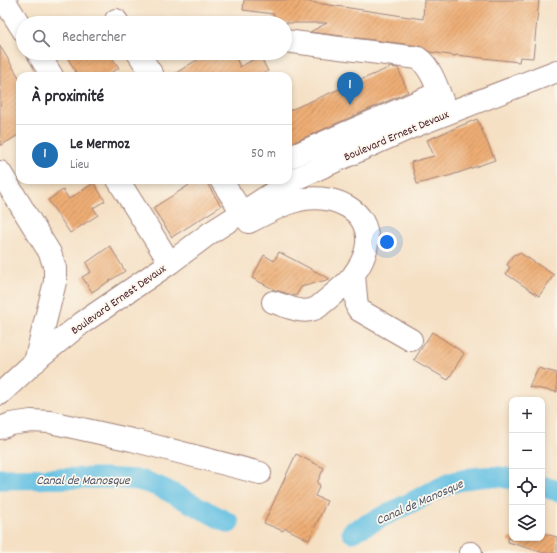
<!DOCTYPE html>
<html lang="fr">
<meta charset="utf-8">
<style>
:root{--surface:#fff;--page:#f2f2f3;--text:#2b2b33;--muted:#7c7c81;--line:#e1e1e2;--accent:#1f6fb2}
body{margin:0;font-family:Dekko,sans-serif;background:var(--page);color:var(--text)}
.controls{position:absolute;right:12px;bottom:12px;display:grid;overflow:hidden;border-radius:8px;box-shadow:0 2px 6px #0003}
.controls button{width:36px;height:36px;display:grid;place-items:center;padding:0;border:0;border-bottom:1px solid var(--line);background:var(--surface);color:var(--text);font:20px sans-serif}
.you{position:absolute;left:387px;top:242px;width:14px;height:14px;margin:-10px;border:3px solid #fff;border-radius:50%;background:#1a73e8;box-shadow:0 0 0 6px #1a73e833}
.badge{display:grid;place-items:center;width:26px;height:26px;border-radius:50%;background:var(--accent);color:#fff;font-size:13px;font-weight:700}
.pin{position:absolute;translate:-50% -33px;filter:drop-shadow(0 1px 2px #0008)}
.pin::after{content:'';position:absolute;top:21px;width:14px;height:12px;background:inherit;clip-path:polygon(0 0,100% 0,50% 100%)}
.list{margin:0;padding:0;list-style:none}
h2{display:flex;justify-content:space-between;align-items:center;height:52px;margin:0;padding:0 16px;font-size:17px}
h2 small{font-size:13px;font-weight:400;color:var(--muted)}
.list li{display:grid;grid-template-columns:26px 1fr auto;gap:12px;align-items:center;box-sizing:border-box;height:60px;padding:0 16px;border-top:1px solid var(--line)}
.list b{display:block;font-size:15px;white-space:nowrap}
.list p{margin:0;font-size:13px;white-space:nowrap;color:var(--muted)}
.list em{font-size:13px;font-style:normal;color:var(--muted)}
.icon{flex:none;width:22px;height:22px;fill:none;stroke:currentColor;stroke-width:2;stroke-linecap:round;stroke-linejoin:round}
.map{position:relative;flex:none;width:557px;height:553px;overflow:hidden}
.search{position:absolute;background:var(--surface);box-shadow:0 2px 6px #0003;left:16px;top:16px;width:276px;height:44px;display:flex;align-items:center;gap:10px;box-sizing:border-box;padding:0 14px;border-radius:22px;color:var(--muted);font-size:15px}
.panel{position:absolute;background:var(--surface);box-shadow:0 2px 6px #0003;left:16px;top:72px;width:276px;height:112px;border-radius:12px}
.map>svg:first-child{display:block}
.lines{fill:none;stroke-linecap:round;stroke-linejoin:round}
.canal{stroke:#64c0e2;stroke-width:21}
.building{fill:url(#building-hatch)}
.minor-casing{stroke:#a08078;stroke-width:24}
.minor{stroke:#fff;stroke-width:22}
.labels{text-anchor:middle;stroke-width:3.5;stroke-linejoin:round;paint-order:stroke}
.street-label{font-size:12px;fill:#4a1f2b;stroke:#fbf7ec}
.water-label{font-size:13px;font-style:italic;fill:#53576b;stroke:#fbf7ec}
</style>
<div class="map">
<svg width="557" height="553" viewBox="0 0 557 553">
<defs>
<pattern id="building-hatch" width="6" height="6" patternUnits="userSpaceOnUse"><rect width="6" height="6" fill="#eead74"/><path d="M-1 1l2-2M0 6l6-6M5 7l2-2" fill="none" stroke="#c38c5f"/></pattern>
</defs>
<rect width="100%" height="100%" fill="#fbf7ec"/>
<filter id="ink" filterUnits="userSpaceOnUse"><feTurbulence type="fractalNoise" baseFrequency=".025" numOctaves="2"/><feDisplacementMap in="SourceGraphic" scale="8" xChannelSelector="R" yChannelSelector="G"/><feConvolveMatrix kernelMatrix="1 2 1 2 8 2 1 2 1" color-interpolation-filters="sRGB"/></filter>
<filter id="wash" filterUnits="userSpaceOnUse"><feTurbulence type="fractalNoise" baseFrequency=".012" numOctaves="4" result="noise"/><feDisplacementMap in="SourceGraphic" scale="16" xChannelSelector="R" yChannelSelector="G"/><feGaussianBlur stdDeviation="0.9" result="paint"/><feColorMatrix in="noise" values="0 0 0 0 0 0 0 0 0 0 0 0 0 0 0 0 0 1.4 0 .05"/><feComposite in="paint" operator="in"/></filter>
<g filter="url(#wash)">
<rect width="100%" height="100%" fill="#f5e0c4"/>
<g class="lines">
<path class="canal" d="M0,479L102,478L138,480L149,483L164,489L229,523
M542,486L557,491
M352,532L448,484C469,477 491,474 512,479"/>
</g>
<g id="blocks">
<path class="building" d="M244,0H296L423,19L424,0H539L533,58L520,57L519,62L456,55V56L430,52L420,46L310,32L327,23H272L274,14L243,10Z
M0,46L20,79V134L0,146Z
M65,53H109L119,68L105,76H78Z
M208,53H234L240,67L260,56L268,71L260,76H171Z
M391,67L398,68L408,92L290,144L288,140V111Z
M477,119L495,160L452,175L417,184L411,162L434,156L427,140Z
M197,180H205L221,206L172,237L153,208Z
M94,183L105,201L93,208L98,215L70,233L48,200L63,190L69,199Z
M110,246L125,271L92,292L82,277L91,272L86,263Z
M279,252L330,279L301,287L296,296L275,290L252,278L264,255L274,261Z
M520,253L554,275L539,296L506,274L510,267L507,265L513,255Z
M432,332L464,353L448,380L414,360Z
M538,368L557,373V392L529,387Z
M296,454L324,468L317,483L320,485L315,496L327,501L309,540L285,528L283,531L264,523Z
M542,533L557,537V553H544L508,542V538H542Z"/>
</g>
</g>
<g filter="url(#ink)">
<use href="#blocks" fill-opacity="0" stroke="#a08078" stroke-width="1"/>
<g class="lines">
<defs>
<path id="minor" d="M4,0L23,30
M116,20L118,23
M285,41L418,58C433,68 440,97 447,113
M38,53L52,76
M138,53L153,76
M288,158L438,93
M0,172L50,253L55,268V282L35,362
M118,180L170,263
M221,180L242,212
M249,222C267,213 286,202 305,199C334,195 370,209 367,244C366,254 360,266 354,274C349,283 327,299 318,307C304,316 287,306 273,302
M354,276L357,307L359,310L411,340
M0,394L42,355L82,323L170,263L210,233L293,180L412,127L557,71
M0,428L11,424L31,421L50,422L132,440L260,473
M470,553H471"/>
</defs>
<use href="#minor" class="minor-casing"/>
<use href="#minor" class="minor"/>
</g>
</g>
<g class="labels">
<g class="street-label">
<text transform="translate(396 135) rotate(-23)" y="4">Boulevard Ernest Devaux</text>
<text transform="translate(118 299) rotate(-35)" y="4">Boulevard Ernest Devaux</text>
</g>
<g class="water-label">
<text x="83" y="484">Canal de Manosque</text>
<text transform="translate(419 501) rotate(-24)" y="5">Canal de Manosque</text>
</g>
</g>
</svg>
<div class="controls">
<button>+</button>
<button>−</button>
<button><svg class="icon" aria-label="locate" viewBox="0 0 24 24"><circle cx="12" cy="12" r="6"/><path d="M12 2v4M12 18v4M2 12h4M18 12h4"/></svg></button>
<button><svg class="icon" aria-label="layers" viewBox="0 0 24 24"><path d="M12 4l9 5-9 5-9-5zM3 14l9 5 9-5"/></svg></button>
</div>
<div class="you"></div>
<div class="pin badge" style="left:350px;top:105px">1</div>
<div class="search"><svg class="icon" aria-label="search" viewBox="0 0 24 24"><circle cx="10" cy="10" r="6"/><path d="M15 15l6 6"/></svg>Rechercher</div>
<section class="panel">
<h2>À proximité<small></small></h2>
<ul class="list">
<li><span class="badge">1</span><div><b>Le Mermoz</b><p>Lieu</p></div><em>50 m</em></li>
</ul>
</section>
</div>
